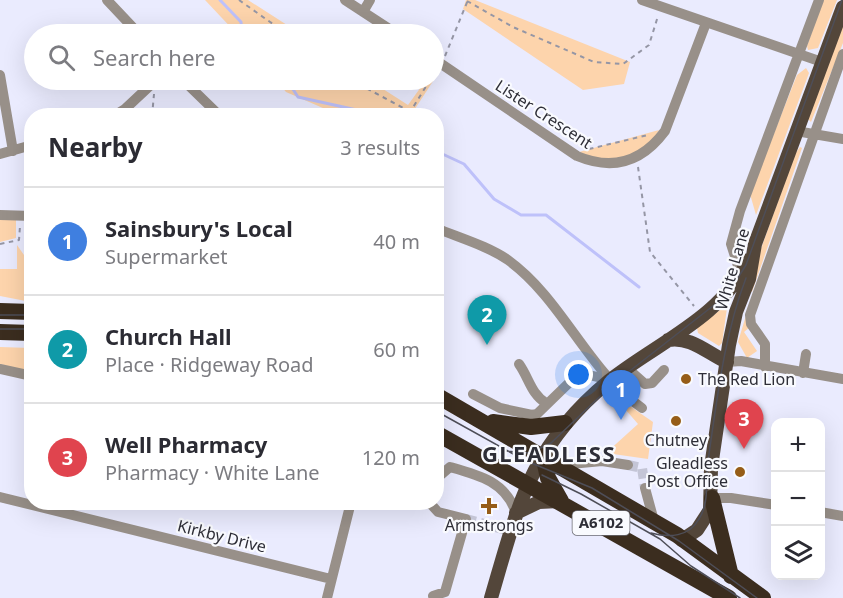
<!DOCTYPE html>
<meta charset="utf-8">
<style>
:root{--surface:#fff;--page:#f7f7f7;--text:#2b2b33;--muted:#7c7c81;--line:#e1e1e2;--accent:#965d18}
body{margin:0;font-family:"Noto Sans",sans-serif;background:var(--page);color:var(--text)}
.controls{position:absolute;right:18px;bottom:18px;display:grid;overflow:hidden;border-radius:12px;box-shadow:0 6px 24px #0002}
.controls button{width:54px;height:54px;display:grid;place-items:center;padding:0;border:0;border-bottom:2px solid var(--line);background:var(--surface);color:var(--text);font:30px sans-serif}
.you{position:absolute;left:579px;top:375px;width:21px;height:21px;margin:-15px;border:4px solid #fff;border-radius:50%;background:#1a73e8;box-shadow:0 0 0 9px #1a73e833}
.badge{display:grid;place-items:center;width:39px;height:39px;border-radius:50%;background:var(--accent);color:#fff;font-size:20px;font-weight:700}
.pin{position:absolute;translate:-50% -50px;filter:drop-shadow(0 2px 3px #0008)}
.pin::after{content:'';position:absolute;top:32px;width:21px;height:18px;background:inherit;clip-path:polygon(0 0,100% 0,50% 100%)}
.list{margin:0;padding:0;list-style:none}
h2{display:flex;justify-content:space-between;align-items:center;height:78px;margin:0;padding:0 24px;font-size:26px}
h2 small{font-size:20px;font-weight:400;color:var(--muted)}
.list li{display:grid;grid-template-columns:39px 1fr auto;gap:18px;align-items:center;box-sizing:border-box;height:108px;padding:0 24px;border-top:2px solid var(--line)}
.list b{display:block;font-size:22px;white-space:nowrap}
.list p{margin:0;font-size:20px;white-space:nowrap;color:var(--muted)}
.list em{font-size:20px;font-style:normal;color:var(--muted)}
.icon{flex:none;width:33px;height:33px;fill:none;stroke:currentColor;stroke-width:2;stroke-linecap:round;stroke-linejoin:round}
.map{position:relative;flex:none;width:843px;height:598px;overflow:hidden}
.search{position:absolute;background:var(--surface);box-shadow:0 6px 24px #0002;left:24px;top:24px;width:420px;height:66px;display:flex;align-items:center;gap:15px;box-sizing:border-box;padding:0 21px;border-radius:33px;color:var(--muted);font-size:22px}
.panel{position:absolute;background:var(--surface);box-shadow:0 6px 24px #0002;left:24px;top:108px;width:420px;height:402px;border-radius:24px}
.map>svg:first-child{display:block}
.green{fill:#fdd4ac}
.lines{fill:none;stroke-linecap:round;stroke-linejoin:round}
.stream{stroke:#bec1fa;stroke-width:3}
.minor-tunnel{stroke:#c4c5d6;stroke-width:10;stroke-dasharray:10 5;stroke-linecap:butt}
.path{stroke:#9596a5;stroke-width:2;stroke-dasharray:4.5 4.5;stroke-linecap:butt}
.minor{stroke:#989089;stroke-width:10}
.major{stroke:#53463a;stroke-width:14}
.highway{stroke:#3b2d1f;stroke-width:16}
.tram{stroke:#4e4e58;stroke-width:1.5}
.poi-dot{fill:#965d18;stroke:#f9fafe;stroke-width:2}
.labels{text-anchor:middle;stroke-width:4.5;stroke-linejoin:round;paint-order:stroke}
.shield{fill:#f9fafe;stroke:#6b6b73;stroke-width:1.5}
.shield-label{font-size:15px;font-weight:bold;fill:#2e2e37}
.street-label{font-size:16px;fill:#2e2e37;stroke:#f9fafe}
.poi-label{font-size:16px;fill:#2e2e37;stroke:#f9fafe}
.district-label{font-size:22px;font-weight:bold;letter-spacing:1.5px;fill:#2e2e37;stroke:#f9fafe}
</style>
<div class="map">
<svg width="843" height="598" viewBox="0 0 843 598">
<rect width="100%" height="100%" fill="#eaebfe"/>
<path class="green" d="M205,0H248L301,34H237Z
M466,0H475L630,62L624,84L583,90L463,9Z
M823,0H837L818,48L808,50L807,46Z
M843,23V43L811,122L807,118Z
M806,68L809,73L756,215L750,194L797,75Z
M434,71L437,75L411,115H339L286,92L276,80H369L408,105L426,80H434Z
M659,130C650,148 623,163 602,160C595,159 586,154 579,152Z
M800,147L802,148L752,292L750,291L758,257L795,154Z
M0,220H16V238L0,242Z
M17,245L31,265V302L0,296V269H17Z
M750,302V327L744,332L757,351L747,358L738,342Z
M724,307L727,308L722,343L719,346L698,333L697,328Z
M0,347L31,348V372L0,364Z
M621,400L653,422L648,459L606,453L638,424L619,402Z"/>
<g class="lines">
<path class="stream" d="M220,0L241,22L242,34
M287,80L298,97L384,116
M436,151L464,164L494,199L521,215H546L639,287"/>
<path class="minor-tunnel" d="M628,465L642,468L645,488
M466,519L510,531"/>
<path class="path" d="M239,0L287,34
M467,1L513,27L594,62L623,64L649,45L658,16
M445,56L468,0
M351,80L407,110L412,109L430,80
M152,116L154,94
M589,149L648,135
M638,167L650,252L694,306
M0,244L19,240L20,226"/>
<path class="minor" d="M107,0L139,34
M345,0L397,34
M642,0L822,62
M363,12L370,0
M434,59L577,156C613,171 642,162 665,131L706,23
M0,75L13,151
M183,80L220,116
M114,116L125,109L156,80
M796,131L843,139
M0,154L32,145
M0,215L32,216
M436,228C460,238 488,246 508,260C563,300 587,370 642,408
M741,275L731,244L740,211L819,0
M727,362L741,361L843,379
M519,364C529,378 531,394 546,403
M765,367V344L751,324L750,315L843,54
M627,368L645,384L652,383L664,370
M0,369L32,376
M803,373L806,354
M473,394L500,408L532,415L537,414L575,377L589,375L610,380
M560,465L602,461L628,465
M436,479L450,467C479,475 506,482 516,513
M645,488L654,521
M0,497L331,579
M712,498H731L776,505
M429,502L438,512L466,519L445,592L433,596
M820,512L843,516
M327,598L351,502"/>
<path class="major" d="M668,340C691,336 707,353 727,362
M516,513L539,502L559,501
M682,540L697,530L710,510L711,467L729,345L736,312L749,279L755,244L843,7
M491,598C518,506 530,446 609,381C656,343 722,318 748,260"/>
<path class="highway" d="M0,311L32,312
M0,332L32,333
M436,395L677,535L763,598
M493,422L531,427L565,423
M436,433L729,598
M543,455L548,478L561,501
M712,498L731,576"/>
<path class="tram" d="M0,315H32
M0,329H32
M436,411L524,460L592,488L679,541L757,598
M506,451L530,453L551,443L613,384L727,295L746,265L842,0
M542,475L581,494L660,539L691,566L740,598
M651,533C669,538 689,537 699,519C710,502 705,480 708,461C717,400 724,335 746,278"/>
</g>
<g class="poi-dot">
<circle cx="686" cy="379" r="6"/>
<circle cx="676" cy="421" r="6"/>
<circle cx="740" cy="472" r="6"/>
<path d="M486 497h6v6h6v6h-6v6h-6v-6h-6v-6h6z"/>
</g>
<g class="labels">
<rect class="shield" x="572.5" y="511" width="57" height="24" rx="4.5"/>
<g class="shield-label">
<text x="601" y="528">A6102</text>
</g>
<g class="street-label">
<text transform="translate(544 114) rotate(33)" y="6">Lister Crescent</text>
<text transform="translate(732 269) rotate(-74)" y="6">White Lane</text>
<text transform="translate(222 536) rotate(14)" y="6">Kirkby Drive</text>
</g>
<g class="poi-label">
<text x="698" y="385" text-anchor="start">The Red Lion</text>
<text x="676" y="446">Chutney</text>
<text x="728" y="469" text-anchor="end">Gleadless<tspan x="728" dy="18">Post Office</tspan></text>
<text x="489" y="531">Armstrongs</text>
</g>
<g class="district-label">
<text x="549" y="462">GLEADLESS</text>
</g>
</g>
</svg>
<div class="controls">
<button>+</button>
<button>−</button>
<button><svg class="icon" aria-label="layers" viewBox="0 0 24 24"><path d="M12 4l9 5-9 5-9-5zM3 14l9 5 9-5"/></svg></button>
</div>
<div class="you"></div>
<div class="pin badge" style="left:621px;top:420px;background:#3f7fe0">1</div>
<div class="pin badge" style="left:487px;top:345px;background:#0f9aa8">2</div>
<div class="pin badge" style="left:744px;top:449px;background:#e0444e">3</div>
<div class="search"><svg class="icon" aria-label="search" viewBox="0 0 24 24"><circle cx="10" cy="10" r="6"/><path d="M15 15l6 6"/></svg>Search here</div>
<section class="panel">
<h2>Nearby<small>3 results</small></h2>
<ul class="list">
<li><span class="badge" style="background:#3f7fe0">1</span><div><b>Sainsbury's Local</b><p>Supermarket</p></div><em>40 m</em></li>
<li><span class="badge" style="background:#0f9aa8">2</span><div><b>Church Hall</b><p>Place · Ridgeway Road</p></div><em>60 m</em></li>
<li><span class="badge" style="background:#e0444e">3</span><div><b>Well Pharmacy</b><p>Pharmacy · White Lane</p></div><em>120 m</em></li>
</ul>
</section>
</div>
